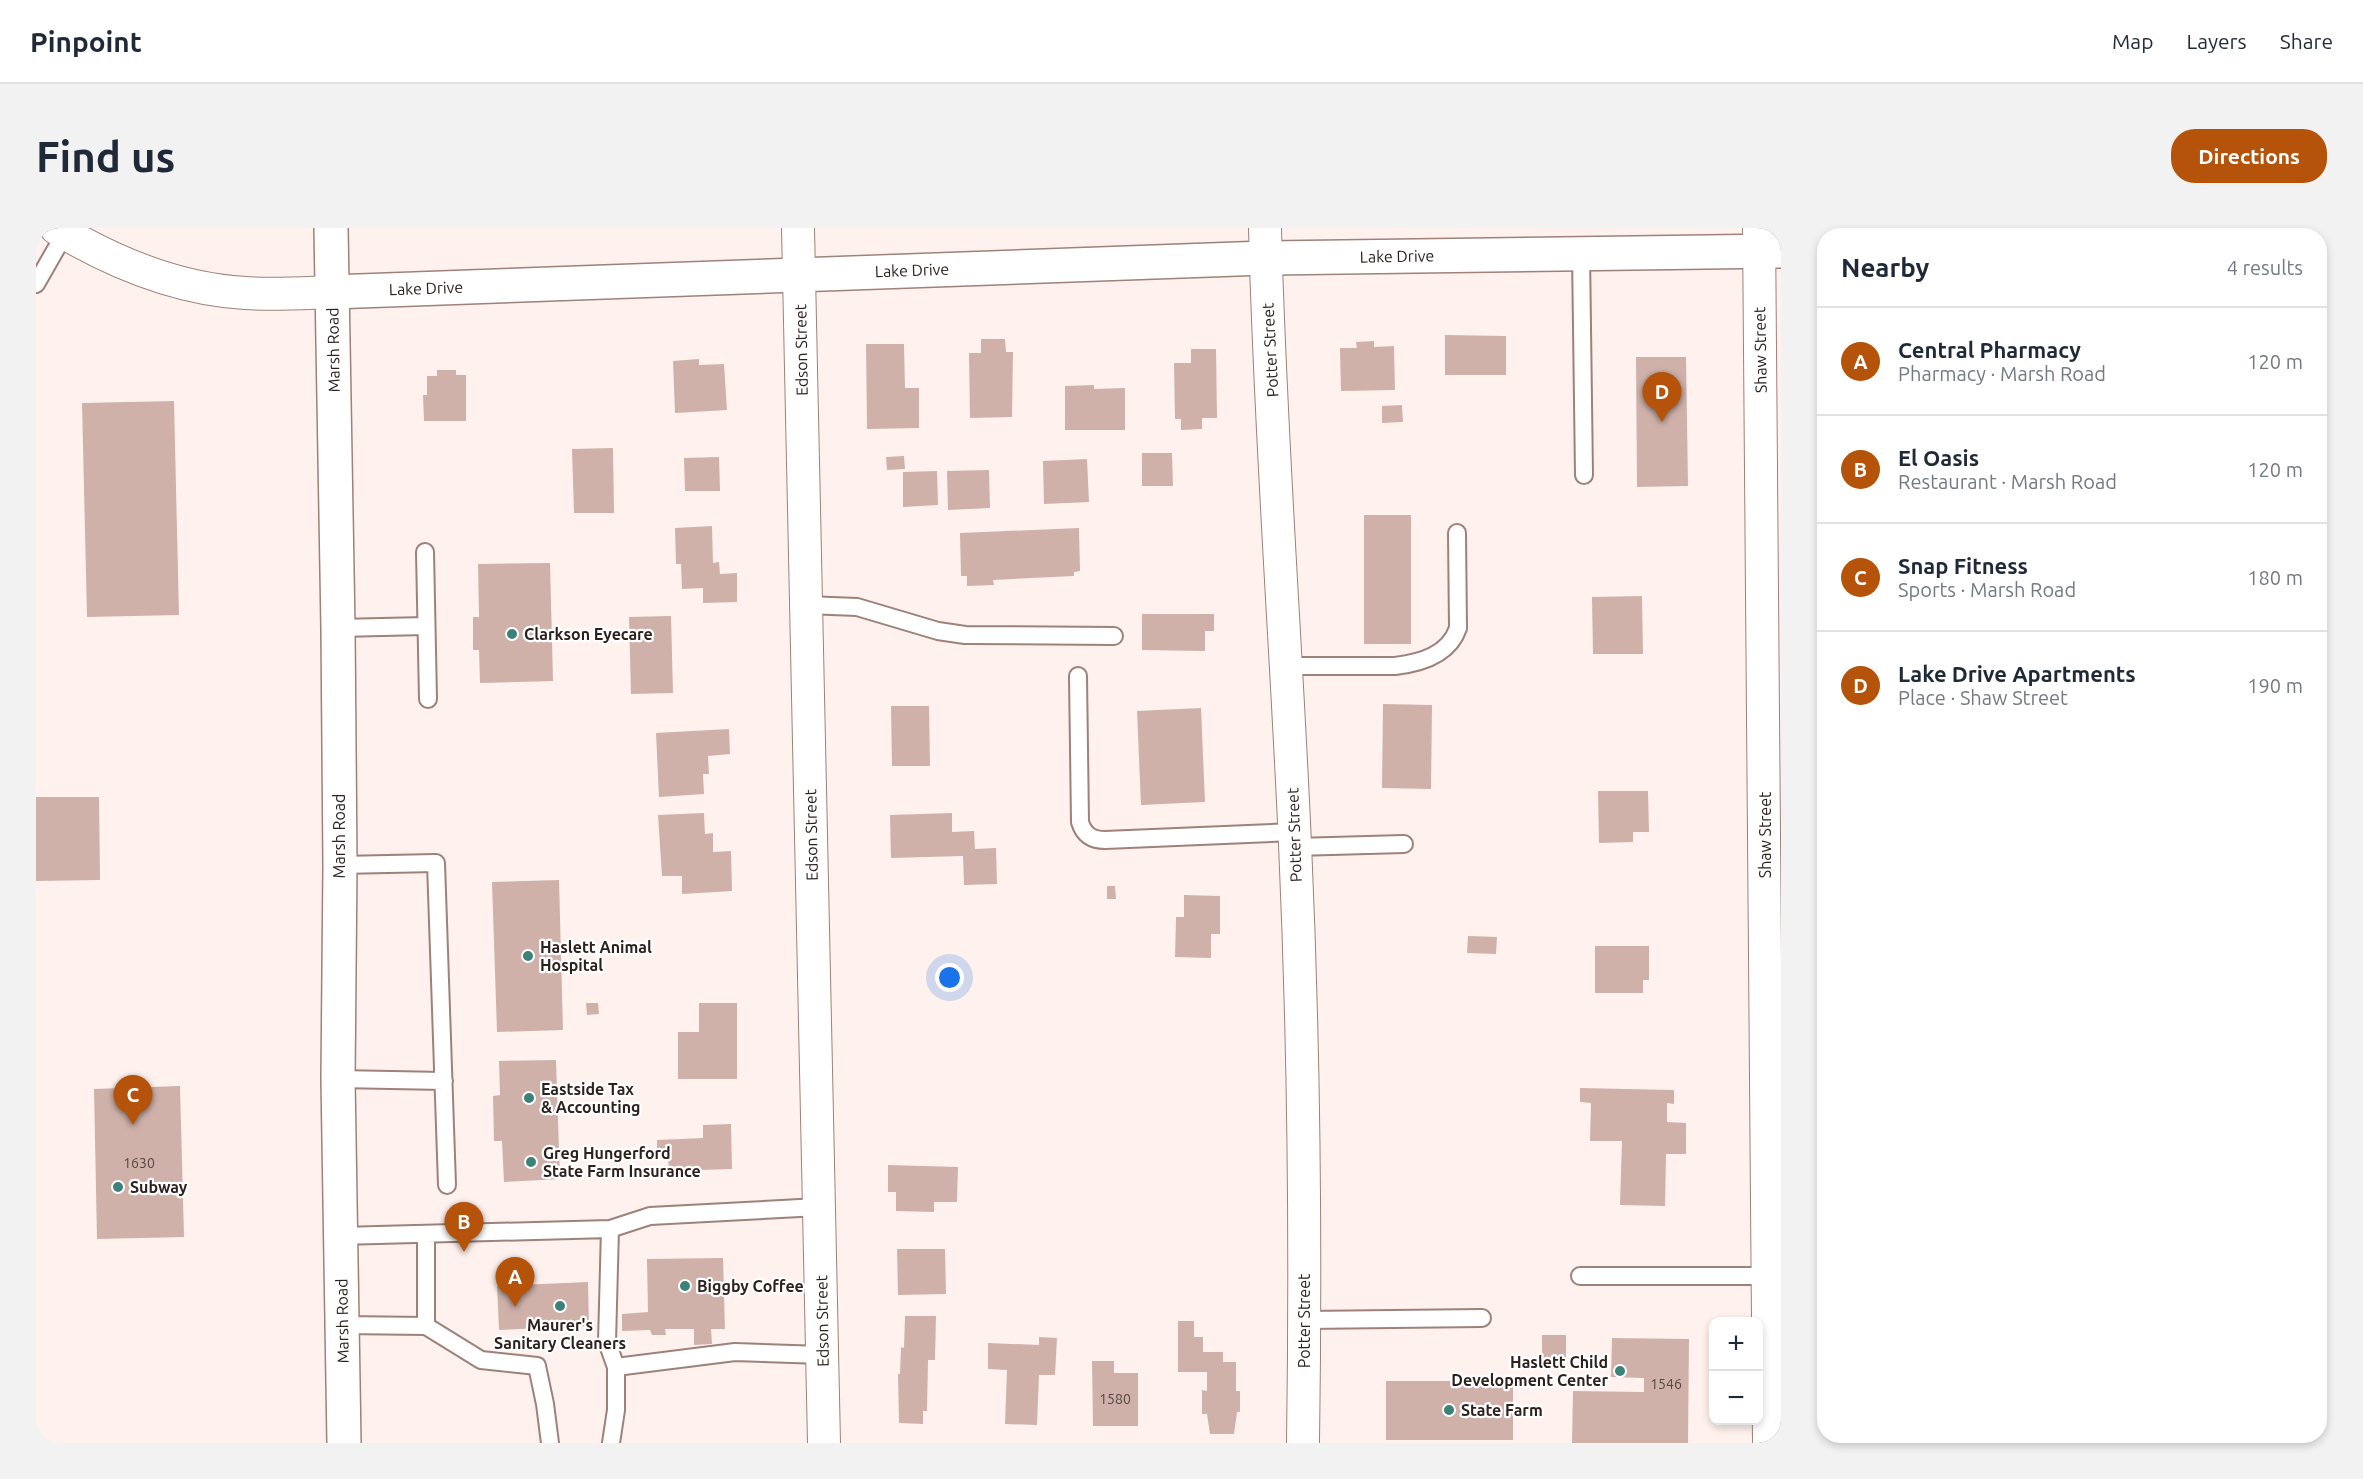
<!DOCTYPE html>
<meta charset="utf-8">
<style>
:root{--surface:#fff;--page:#f2f2f3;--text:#1f2937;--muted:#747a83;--line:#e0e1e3;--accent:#b45309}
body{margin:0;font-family:Ubuntu,sans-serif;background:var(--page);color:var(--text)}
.controls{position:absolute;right:18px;bottom:18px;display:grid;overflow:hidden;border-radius:12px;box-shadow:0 3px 9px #0003}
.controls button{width:54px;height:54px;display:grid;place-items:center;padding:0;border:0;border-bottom:2px solid var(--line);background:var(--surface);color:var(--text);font:30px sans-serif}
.you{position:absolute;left:914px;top:750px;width:21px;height:21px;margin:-15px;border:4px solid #fff;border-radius:50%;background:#1a73e8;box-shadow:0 0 0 9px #1a73e833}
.badge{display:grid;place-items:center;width:39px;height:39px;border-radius:50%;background:var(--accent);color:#fff;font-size:20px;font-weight:700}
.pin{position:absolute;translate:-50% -50px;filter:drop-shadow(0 2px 3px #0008)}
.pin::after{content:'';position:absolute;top:32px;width:21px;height:18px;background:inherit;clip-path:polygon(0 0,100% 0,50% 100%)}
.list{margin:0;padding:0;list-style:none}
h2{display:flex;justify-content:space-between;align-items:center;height:78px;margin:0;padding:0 24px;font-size:26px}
h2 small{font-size:20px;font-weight:400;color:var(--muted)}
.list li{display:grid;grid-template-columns:39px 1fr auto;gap:18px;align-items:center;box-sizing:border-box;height:108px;padding:0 24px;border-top:2px solid var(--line)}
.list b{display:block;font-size:22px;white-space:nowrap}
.list p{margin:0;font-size:20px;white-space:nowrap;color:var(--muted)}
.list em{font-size:20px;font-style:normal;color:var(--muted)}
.map{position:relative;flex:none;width:1745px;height:1215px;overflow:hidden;border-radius:24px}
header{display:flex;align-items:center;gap:36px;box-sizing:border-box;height:84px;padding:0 30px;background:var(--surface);border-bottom:2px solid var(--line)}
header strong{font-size:28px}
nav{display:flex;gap:33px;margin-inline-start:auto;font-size:21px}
.intro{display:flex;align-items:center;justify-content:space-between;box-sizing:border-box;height:144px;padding:0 36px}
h1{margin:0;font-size:42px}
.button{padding:15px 27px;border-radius:24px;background:var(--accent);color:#fff;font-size:21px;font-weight:700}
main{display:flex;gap:36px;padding:0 36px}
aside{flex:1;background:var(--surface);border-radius:24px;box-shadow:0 3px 9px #0003}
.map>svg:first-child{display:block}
.building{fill:#cfb1a9}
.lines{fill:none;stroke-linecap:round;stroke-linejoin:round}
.service-casing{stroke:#9d817a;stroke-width:20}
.minor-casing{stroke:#9d817a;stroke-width:34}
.tertiary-casing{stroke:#9d817a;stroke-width:36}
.secondary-casing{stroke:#9d817a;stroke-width:36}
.service{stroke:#fff;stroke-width:16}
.minor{stroke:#fff;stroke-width:32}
.tertiary{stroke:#fff;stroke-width:33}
.secondary{stroke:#fff;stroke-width:33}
.poi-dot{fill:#3d8278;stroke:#fff;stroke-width:2}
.labels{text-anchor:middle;stroke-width:4.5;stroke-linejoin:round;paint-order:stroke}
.number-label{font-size:14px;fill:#564541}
.street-label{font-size:16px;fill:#2d211e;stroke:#fff}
.poi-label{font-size:16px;font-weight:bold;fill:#2d211e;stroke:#fff;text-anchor:start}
</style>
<header>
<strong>Pinpoint</strong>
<nav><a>Map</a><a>Layers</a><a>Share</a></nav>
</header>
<div class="intro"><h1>Find us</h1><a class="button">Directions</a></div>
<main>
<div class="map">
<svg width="1745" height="1215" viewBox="0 0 1745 1215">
<rect width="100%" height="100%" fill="#fef1ee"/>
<path class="building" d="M1409,107L1470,108V147H1409Z
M945,111H969L970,124H977L976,189L934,190L933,125H945Z
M1338,113V119L1358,118L1359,162L1305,163L1304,120H1321L1320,114Z
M830,116H868L869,160H883V200L831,201Z
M1155,121H1180L1181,190H1166V201L1145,202V191H1139L1138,135H1155Z
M1600,129H1650L1652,258L1601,259Z
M663,131V137L688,136L691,182L639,185L637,133Z
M401,142H420V147H430V193H388L387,167H391V148H401Z
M1058,157V161L1089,160V202H1029V158Z
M138,173L143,387L51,389L46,175Z
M1366,177L1367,194L1346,195V178Z
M577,220L578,285H538L536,221Z
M1106,225H1136L1137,258H1106Z
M868,228L869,241L851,242L850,229Z
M683,229L684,263H649L648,230Z
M1051,231L1053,274L1008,276L1007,233Z
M953,242L954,280L912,282L911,243Z
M901,243L902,277L867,279V244Z
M1328,287H1375V416H1328Z
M676,298L677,335L683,334L684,346L701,345V374L667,375V360L646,361L645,336H640L639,300Z
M1043,300L1044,343L1038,344V348L957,352L958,357L931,358V348H925L924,305Z
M514,335L517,453L444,455L443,422H437V389H443L442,336Z
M1606,368L1607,426H1557L1556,369Z
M1106,386H1178V403H1169V423L1106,422Z
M635,388L637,465L595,466L593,389Z
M1347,476L1396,477L1395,561L1346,560Z
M855,478H893L894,538H856Z
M1165,480L1169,574L1105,577L1101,483Z
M693,501L694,526L672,528L673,546H667L668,566L623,569L620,505Z
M1562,563H1612L1613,604H1597V614L1563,615Z
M0,569H63L64,652L0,653Z
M668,585L669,606L677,605V624L695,623L696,663L646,666V648H626L622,587Z
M916,585V604L938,603L939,621L960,620L961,656L928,657L927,628L855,630L854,587Z
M523,652L527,802L461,804L456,654Z
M1071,658H1079L1080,671H1071Z
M1148,667L1184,668V706H1175V730L1139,729L1140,689H1148Z
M1432,708L1461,709L1460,726L1431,725Z
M1559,718H1613V752H1607V765H1559Z
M550,775H562L563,786L551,787Z
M663,775H701V851H642V804H663Z
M520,832L524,951L468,954L466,913H458L457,868L464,867L463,833Z
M144,858L148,1009L61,1011L58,861Z
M1544,860L1638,862V876L1631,875V894L1650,895V926H1630L1629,978L1584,977L1586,913H1554L1555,875L1544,874Z
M695,896L696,941L633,943L632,929H621V912L667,910V897Z
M852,937L922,939L921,974H898V984L860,983V964H852Z
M861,1021H909L910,1066L862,1067Z
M687,1030L689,1101H675L676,1116L658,1117V1101H629L630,1107H616L614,1102L586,1103V1086L612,1084L611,1031Z
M552,1054L553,1098L463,1102L461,1058Z
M869,1088H900L899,1132H892L891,1183H887V1196L863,1195L862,1146H864L865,1119L868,1120Z
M1142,1093H1158V1109H1167V1124H1187V1134H1200V1163H1204V1184H1201L1198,1206H1174L1171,1186H1166V1162L1171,1163V1144H1142Z
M1506,1107H1530V1131H1506Z
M1003,1109L1021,1110L1019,1147H1003L1001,1197L969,1196L971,1142L952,1141V1115L1003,1117Z
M1576,1110L1653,1111L1652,1215H1536L1537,1163L1608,1164V1150L1575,1149Z
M1056,1133H1078V1145H1102V1198H1057Z
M1350,1153H1477V1212H1350Z"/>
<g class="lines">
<defs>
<path id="service" d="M1545,25L1548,247
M0,56L32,0
M389,324L392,471
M770,377L821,379L902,403L929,407L1078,408
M302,400L390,398
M1250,438H1359C1385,435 1413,427 1422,400L1421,305
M1042,448L1044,594C1048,607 1056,612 1069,612L1258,604
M1259,619L1368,616
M304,637L400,635L411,957
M302,851L408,853
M390,1006V1098
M304,1008L574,1001
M1544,1048H1732
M1269,1092L1446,1090
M306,1097L390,1098L445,1132L501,1138L509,1176L514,1215
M580,1139L571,1114L574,1001L614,988L783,979
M575,1215L580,1182V1139L699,1124L787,1127"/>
<path id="minor" d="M20,0C78,35 140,61 209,65C238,67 267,65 296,64
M762,0L788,1215
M1229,0C1234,206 1250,411 1259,616C1268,816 1270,1016 1267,1215
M1723,0L1733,1215"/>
<path id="tertiary" d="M296,64L1229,30L1745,23"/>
<path id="secondary" d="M295,0L302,400L304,637L302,851L308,1215"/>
</defs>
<use href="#service" class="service-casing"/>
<use href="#minor" class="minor-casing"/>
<use href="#tertiary" class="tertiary-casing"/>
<use href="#secondary" class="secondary-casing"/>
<use href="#service" class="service"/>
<use href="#minor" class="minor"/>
<use href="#tertiary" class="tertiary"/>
<use href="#secondary" class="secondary"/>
</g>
<g class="poi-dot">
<circle cx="476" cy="406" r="6"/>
<circle cx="492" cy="728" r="6"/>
<circle cx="493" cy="870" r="6"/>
<circle cx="495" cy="934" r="6"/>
<circle cx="82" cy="959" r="6"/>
<circle cx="649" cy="1058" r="6"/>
<circle cx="524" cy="1078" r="6"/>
<circle cx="1584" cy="1143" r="6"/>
<circle cx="1413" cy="1182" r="6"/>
</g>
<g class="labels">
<g class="number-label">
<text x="103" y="940">1630</text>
<text x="1630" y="1161">1546</text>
<text x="1079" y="1176">1580</text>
</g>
<g class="street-label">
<text transform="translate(1361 28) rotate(-1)" y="6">Lake Drive</text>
<text transform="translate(876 42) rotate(-2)" y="6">Lake Drive</text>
<text transform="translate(390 60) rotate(-2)" y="6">Lake Drive</text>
<text transform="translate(297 122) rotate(-91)" y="6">Marsh Road</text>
<text transform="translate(765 122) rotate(-91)" y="6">Edson Street</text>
<text transform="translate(1234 122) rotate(-93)" y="6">Potter Street</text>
<text transform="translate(1724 122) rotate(-91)" y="6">Shaw Street</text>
<text transform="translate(775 607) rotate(-91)" y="6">Edson Street</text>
<text transform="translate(1258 607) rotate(-92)" y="6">Potter Street</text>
<text transform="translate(1729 607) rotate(-90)" y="6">Shaw Street</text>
<text transform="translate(303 608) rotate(-90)" y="6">Marsh Road</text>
<text transform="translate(306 1093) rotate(-91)" y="6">Marsh Road</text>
<text transform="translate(786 1093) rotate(-91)" y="6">Edson Street</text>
<text transform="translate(1268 1093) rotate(-90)" y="6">Potter Street</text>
</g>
<g class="poi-label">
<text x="488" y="412">Clarkson Eyecare</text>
<text x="504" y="725">Haslett Animal<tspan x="504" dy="18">Hospital</tspan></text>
<text x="505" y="867">Eastside Tax<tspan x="505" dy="18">&amp; Accounting</tspan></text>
<text x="507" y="931">Greg Hungerford<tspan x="507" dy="18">State Farm Insurance</tspan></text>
<text x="94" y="965">Subway</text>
<text x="661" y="1064">Biggby Coffee</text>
<text x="524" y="1103" text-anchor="middle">Maurer's<tspan x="524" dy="18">Sanitary Cleaners</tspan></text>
<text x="1572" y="1140" text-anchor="end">Haslett Child<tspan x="1572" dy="18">Development Center</tspan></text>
<text x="1425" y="1188">State Farm</text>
</g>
</g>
</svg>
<div class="controls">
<button>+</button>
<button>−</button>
</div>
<div class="you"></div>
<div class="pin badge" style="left:479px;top:1079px">A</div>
<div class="pin badge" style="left:428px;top:1024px">B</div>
<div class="pin badge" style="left:97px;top:897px">C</div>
<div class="pin badge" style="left:1626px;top:194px">D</div>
</div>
<aside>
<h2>Nearby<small>4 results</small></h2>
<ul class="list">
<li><span class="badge">A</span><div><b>Central Pharmacy</b><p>Pharmacy · Marsh Road</p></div><em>120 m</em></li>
<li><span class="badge">B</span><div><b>El Oasis</b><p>Restaurant · Marsh Road</p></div><em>120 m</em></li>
<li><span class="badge">C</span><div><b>Snap Fitness</b><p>Sports · Marsh Road</p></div><em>180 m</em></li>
<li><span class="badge">D</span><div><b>Lake Drive Apartments</b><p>Place · Shaw Street</p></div><em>190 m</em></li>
</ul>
</aside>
</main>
